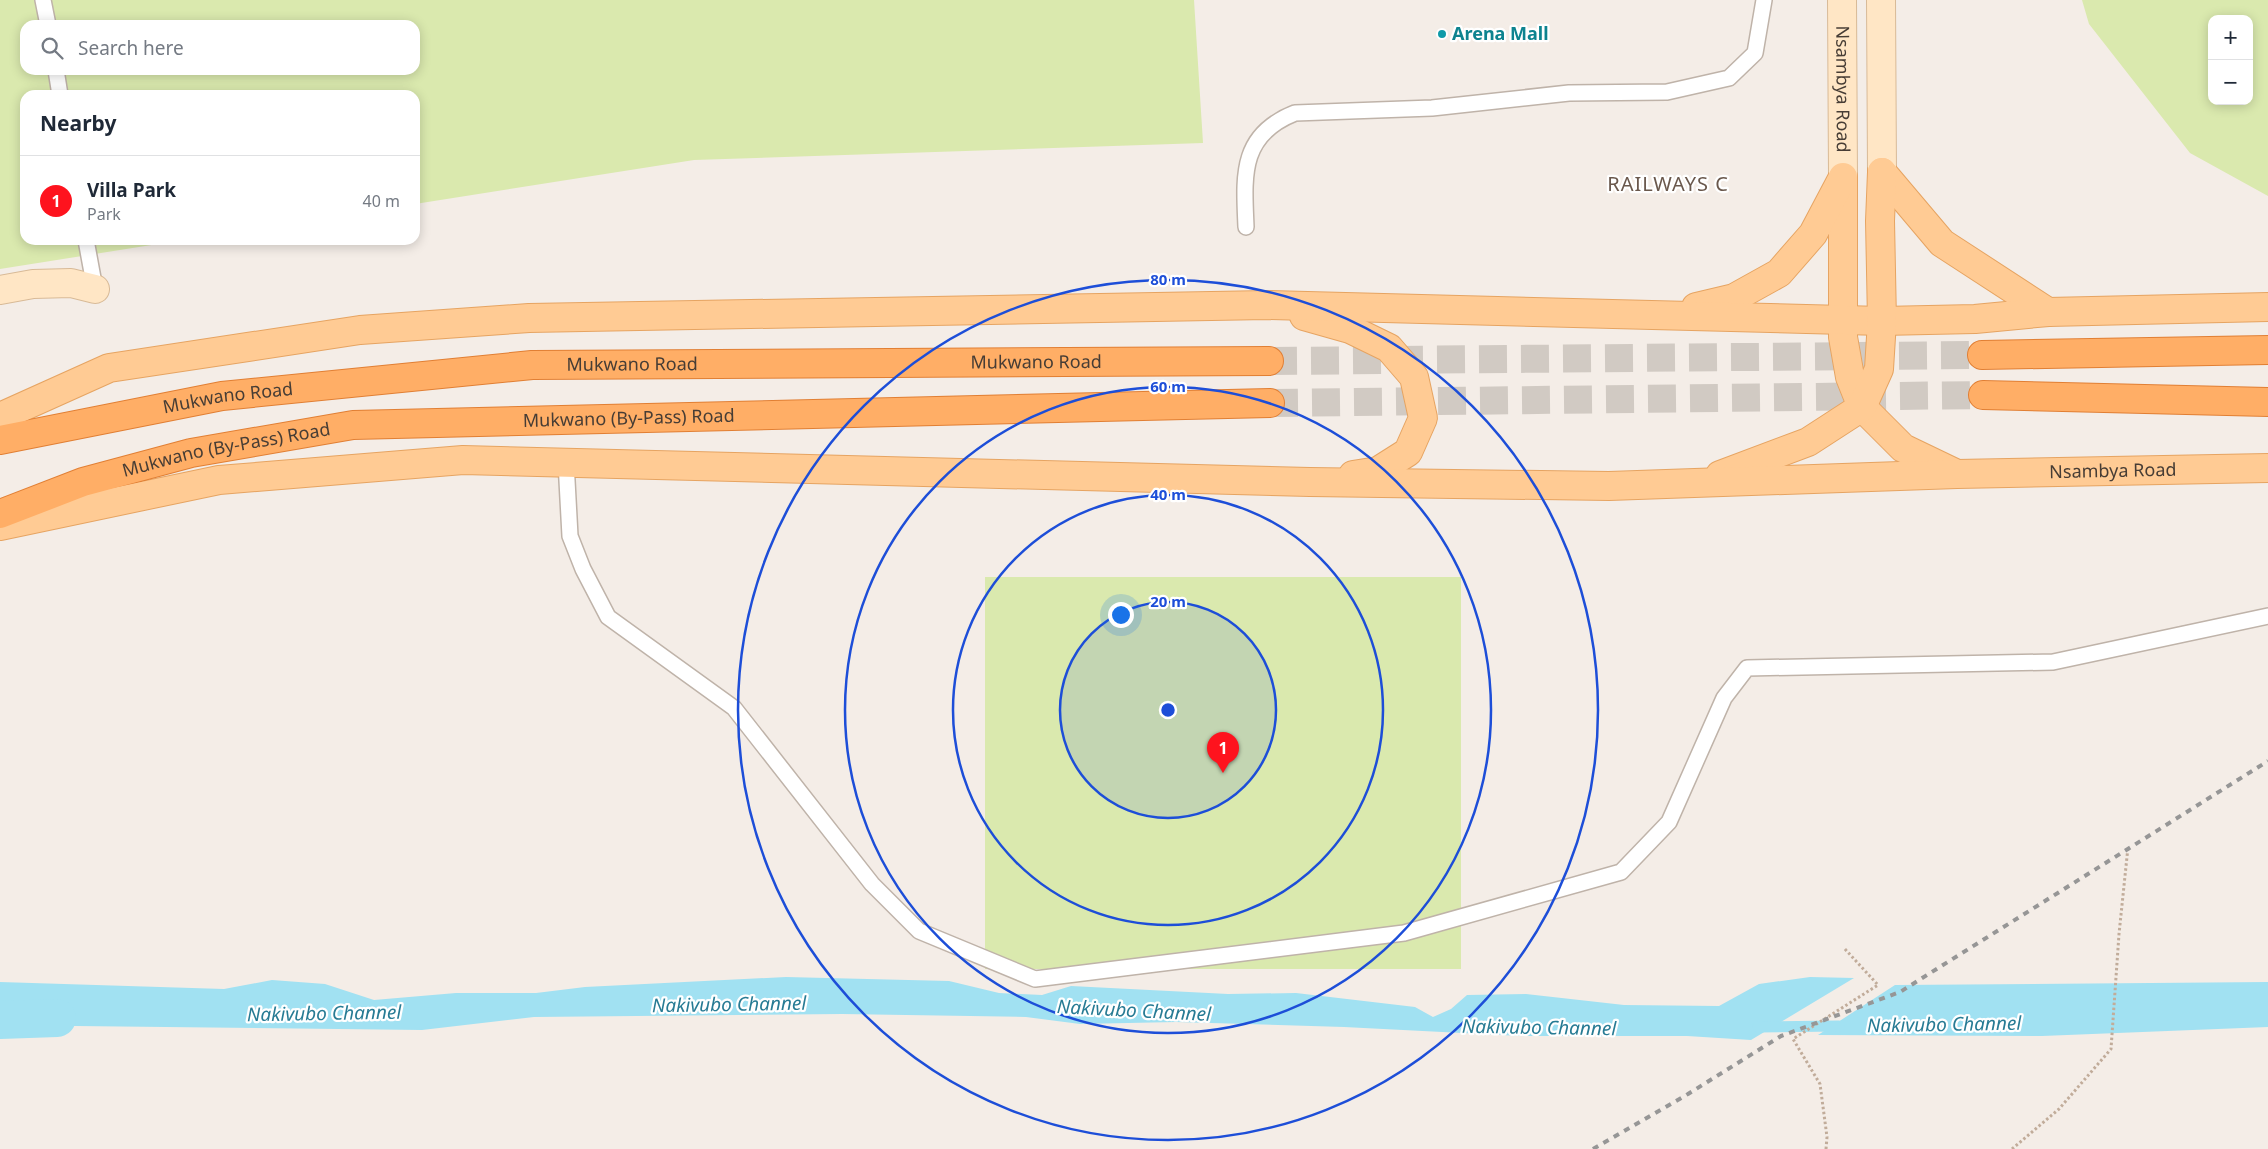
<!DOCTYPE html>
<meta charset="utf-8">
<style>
:root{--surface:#fff;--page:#f6f6f7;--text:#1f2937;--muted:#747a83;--line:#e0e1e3;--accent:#fe131e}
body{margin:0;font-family:"Noto Sans",sans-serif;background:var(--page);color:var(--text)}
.controls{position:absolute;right:15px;top:15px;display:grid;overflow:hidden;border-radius:10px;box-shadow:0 2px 12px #0003}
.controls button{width:45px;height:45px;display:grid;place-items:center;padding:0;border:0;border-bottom:1px solid var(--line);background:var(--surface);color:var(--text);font:25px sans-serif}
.you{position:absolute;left:1120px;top:614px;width:18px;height:18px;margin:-12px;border:4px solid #fff;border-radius:50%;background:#1a73e8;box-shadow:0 0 0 8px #1a73e833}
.badge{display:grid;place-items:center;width:32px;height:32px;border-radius:50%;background:var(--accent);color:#fff;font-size:16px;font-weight:700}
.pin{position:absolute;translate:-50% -41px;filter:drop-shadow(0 1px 2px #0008)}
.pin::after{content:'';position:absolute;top:26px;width:18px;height:15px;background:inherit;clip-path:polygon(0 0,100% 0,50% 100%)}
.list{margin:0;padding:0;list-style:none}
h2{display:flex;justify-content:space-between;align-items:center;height:65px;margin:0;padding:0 20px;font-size:21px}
h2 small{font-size:16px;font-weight:400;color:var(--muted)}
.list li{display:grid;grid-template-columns:32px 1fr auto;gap:15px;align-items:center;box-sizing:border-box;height:90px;padding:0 20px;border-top:1px solid var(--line)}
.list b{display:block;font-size:19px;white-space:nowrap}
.list p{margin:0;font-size:16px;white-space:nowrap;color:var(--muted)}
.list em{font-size:16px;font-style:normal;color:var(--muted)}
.icon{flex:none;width:28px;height:28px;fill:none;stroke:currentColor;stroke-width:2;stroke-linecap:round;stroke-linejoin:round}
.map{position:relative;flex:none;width:2268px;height:1149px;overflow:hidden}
.search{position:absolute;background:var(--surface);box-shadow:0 2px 12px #0003;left:20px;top:20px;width:400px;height:55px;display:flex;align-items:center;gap:12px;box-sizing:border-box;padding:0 18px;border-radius:15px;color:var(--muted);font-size:19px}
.panel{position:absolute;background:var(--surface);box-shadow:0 2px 12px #0003;left:20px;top:90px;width:400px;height:155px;border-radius:15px}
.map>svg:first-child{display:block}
.green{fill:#dae9ae;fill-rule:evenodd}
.water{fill:#a1e1f2}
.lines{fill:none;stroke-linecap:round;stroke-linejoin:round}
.stream{stroke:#a1e1f2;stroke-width:11}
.canal{stroke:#a1e1f2;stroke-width:38}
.highway-tunnel{stroke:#d1cac3;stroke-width:28;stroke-dasharray:28 14;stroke-linecap:butt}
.lane-casing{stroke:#bfb3a9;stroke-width:18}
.secondary-casing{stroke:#d8ba97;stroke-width:30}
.primary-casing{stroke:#e6a462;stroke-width:30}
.highway-casing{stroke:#e17f34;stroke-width:30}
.path{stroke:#c1ac9a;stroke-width:3;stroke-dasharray:2.5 2.5;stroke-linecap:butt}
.lane{stroke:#fff;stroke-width:15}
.secondary{stroke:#ffe6c5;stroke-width:28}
.primary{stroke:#ffcb94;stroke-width:28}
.highway{stroke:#ffae66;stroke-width:28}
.rail{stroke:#969696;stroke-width:4;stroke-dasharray:6 6;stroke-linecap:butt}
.ring{fill:none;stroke:#1d4ed8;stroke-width:2.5}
.culture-dot{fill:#0f9aa8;stroke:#fff;stroke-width:2}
.labels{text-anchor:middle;stroke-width:4.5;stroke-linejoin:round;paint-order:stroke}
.culture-label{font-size:18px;font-weight:bold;fill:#0d838f;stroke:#fff;text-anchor:start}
.street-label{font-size:18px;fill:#473d35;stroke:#fff}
.water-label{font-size:19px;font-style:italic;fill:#277b94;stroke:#fff}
.quarter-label{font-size:20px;letter-spacing:1px;fill:#6a584c;stroke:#fff}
.centre{fill:#1d4ed8;stroke:#fff;stroke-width:2.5}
.ring-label{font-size:15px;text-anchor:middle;font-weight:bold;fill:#1d4ed8;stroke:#fff;stroke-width:4.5;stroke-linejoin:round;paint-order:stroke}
</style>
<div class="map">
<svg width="2268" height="1149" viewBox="0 0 2268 1149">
<rect width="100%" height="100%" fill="#f4ede7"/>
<path class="green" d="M0,0H1194L1203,143L694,160L415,204V95H25V240H183L0,269ZM25,25H415V70H25Z
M2082,0H2268V196L2190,153L2089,24ZM2212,19H2249V101H2212Z
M985,577H1461V969H985Z"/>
<path class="water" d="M786,977L949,981L999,993L1042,995L1071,986L1228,994L1296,993L1415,1007L1433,1017L1451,1009L1467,995L1526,994L1624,1005L1719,1006L1759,984L1810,977L1854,978L1751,1040L1687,1036H1521L1344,1027L1176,1022L1080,1024L1026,1017L842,1014L534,1017L422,1030L75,1026L15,1029L0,1012V982L224,989L272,980L325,984L374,1000L456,993H536L585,987Z
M2268,982V1027L2042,1036L1818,1035L1895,985Z"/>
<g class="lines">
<path class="stream" d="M1758,1027L1839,1026"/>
<path class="canal" d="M0,1020L57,1018"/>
<path class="highway-tunnel" d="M1269,361L1982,355
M1270,403L1983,395"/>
<defs>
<path id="lane" d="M43,0L48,25
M56,70L60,95
M1246,227C1244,177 1239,135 1295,113L1432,108L1569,93L1667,92L1729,78L1755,53L1764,0
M86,240L95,289
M566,462L570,536L583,569L608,617L734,708L872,884L919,931L1035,979L1404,933L1621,872L1669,822L1724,698L1747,668L2053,662L2268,616"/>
<g id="secondary">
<path id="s1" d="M1842,0L1843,177"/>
<path d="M1881,0L1882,172"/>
<path d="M0,290L33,284L71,283L95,289"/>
</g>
<g id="primary">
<path d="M1882,172L1942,243L2048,312"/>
<path d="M1843,177V337L1850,377L1862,407L1903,448L1953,472"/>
<path d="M1696,307L1734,298L1779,273L1813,234L1841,181"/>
<path d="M1304,316L1350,329L1389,348L1414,377L1423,418L1408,452L1378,471L1353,475"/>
<path d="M0,417L109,368L360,330L529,318L1267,305L1882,321L1975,319L2048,312L2268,307"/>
<path d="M1720,475L1808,442L1862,407L1879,369L1882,321L1880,221L1882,172"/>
<path id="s2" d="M0,526L219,480L463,460L1310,482L1609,486L1957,474L2268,468"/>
</g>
<g id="highway">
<path d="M1982,355L2268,350"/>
<path d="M1983,395L2268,402"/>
<path id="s3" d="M0,440L222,396L532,365L1269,361"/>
<path id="s4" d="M0,514L83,482L191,453L353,425L1270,403"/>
</g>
</defs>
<use href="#lane" class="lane-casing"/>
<use href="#secondary" class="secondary-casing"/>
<use href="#primary" class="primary-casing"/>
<use href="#highway" class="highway-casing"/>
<path class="path" d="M1826,1149L1827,1137L1820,1084L1793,1039L1878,985L1844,948
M2012,1149L2059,1109L2111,1049L2119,934L2128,847"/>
<use href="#lane" class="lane"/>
<use href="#secondary" class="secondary"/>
<use href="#primary" class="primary"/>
<use href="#highway" class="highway"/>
<path class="rail" d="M1593,1149L1688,1094L1781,1036L1900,992L2268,761"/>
</g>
<circle cx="1168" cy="710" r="108" fill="#1d4ed8" fill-opacity=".12"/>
<g class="ring">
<circle cx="1168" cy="710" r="108"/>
<circle cx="1168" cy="710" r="215"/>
<circle cx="1168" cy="710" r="323"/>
<circle cx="1168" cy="710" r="430"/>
</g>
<circle class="culture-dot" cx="1442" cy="34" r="5"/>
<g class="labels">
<g class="culture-label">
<text x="1452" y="40">Arena Mall</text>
</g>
<g class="street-label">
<text dy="6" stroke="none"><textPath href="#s1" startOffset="89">Nsambya Road</textPath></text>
<text dy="6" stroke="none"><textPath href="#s3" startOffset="1042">Mukwano Road</textPath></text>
<text dy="6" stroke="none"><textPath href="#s3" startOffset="638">Mukwano Road</textPath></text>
<text dy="6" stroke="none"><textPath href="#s3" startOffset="232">Mukwano Road</textPath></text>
<text dy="6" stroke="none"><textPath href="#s4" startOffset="641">Mukwano (By-Pass) Road</textPath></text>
<text dy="6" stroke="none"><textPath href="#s4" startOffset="236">Mukwano (By-Pass) Road</textPath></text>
<text dy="6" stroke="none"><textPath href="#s2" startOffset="2119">Nsambya Road</textPath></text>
</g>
<g class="water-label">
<text transform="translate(729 1004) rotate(-1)" y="7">Nakivubo Channel</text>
<text transform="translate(1134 1010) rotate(3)" y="7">Nakivubo Channel</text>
<text transform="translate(324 1013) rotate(-1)" y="7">Nakivubo Channel</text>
<text transform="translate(1944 1024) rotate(-1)" y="7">Nakivubo Channel</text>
<text transform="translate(1539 1027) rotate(1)" y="7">Nakivubo Channel</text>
</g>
<g class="quarter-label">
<text x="1668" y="191">RAILWAYS C</text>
</g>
</g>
<circle cx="1168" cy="710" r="8" class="centre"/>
<g class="ring-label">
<text x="1168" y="285">80 m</text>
<text x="1168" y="392">60 m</text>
<text x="1168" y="500">40 m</text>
<text x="1168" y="607">20 m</text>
</g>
</svg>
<div class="controls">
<button>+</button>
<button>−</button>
</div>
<div class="you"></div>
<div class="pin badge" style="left:1223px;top:773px">1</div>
<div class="search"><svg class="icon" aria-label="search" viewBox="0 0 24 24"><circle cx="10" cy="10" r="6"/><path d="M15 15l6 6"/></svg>Search here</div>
<section class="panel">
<h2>Nearby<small></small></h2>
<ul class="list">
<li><span class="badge">1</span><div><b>Villa Park</b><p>Park</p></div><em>40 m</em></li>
</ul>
</section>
</div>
